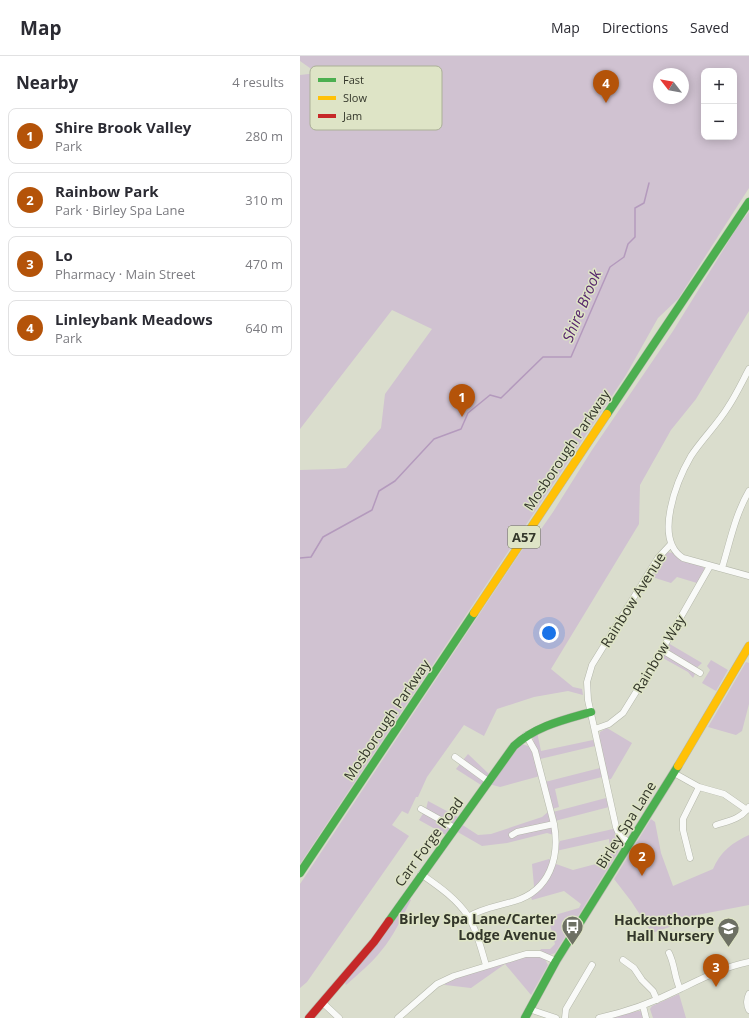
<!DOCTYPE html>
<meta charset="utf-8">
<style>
:root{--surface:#fff;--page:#f2f2f3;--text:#2b2b33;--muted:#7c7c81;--line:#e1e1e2;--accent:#b45309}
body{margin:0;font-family:"Open Sans",sans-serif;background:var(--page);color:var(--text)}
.controls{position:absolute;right:12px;top:12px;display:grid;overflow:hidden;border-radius:8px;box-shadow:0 2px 10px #0003}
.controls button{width:36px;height:36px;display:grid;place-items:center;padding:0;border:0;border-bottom:1px solid var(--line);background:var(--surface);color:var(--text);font:20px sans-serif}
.compass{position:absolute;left:353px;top:12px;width:36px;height:36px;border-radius:50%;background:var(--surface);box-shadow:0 2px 10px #0003;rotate:301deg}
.you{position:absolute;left:249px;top:577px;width:14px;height:14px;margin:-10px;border:3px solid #fff;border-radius:50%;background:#1a73e8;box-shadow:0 0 0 6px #1a73e833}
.badge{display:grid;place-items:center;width:26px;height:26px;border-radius:50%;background:var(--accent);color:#fff;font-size:13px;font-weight:700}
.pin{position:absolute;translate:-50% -33px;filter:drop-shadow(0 1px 2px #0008)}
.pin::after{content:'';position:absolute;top:21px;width:14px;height:12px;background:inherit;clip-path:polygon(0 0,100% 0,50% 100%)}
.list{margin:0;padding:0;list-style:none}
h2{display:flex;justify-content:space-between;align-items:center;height:52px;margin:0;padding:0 16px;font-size:17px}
h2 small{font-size:13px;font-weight:400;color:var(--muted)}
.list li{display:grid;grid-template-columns:26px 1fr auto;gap:12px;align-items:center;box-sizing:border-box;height:56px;margin:0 8px 8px;padding:0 8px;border:1px solid var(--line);border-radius:8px}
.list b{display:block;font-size:15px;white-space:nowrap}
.list p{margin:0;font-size:13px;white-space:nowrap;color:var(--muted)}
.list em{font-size:13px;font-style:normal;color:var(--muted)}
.map{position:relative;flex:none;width:449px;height:962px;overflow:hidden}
header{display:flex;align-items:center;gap:24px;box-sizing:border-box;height:56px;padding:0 20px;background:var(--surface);border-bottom:1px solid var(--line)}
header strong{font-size:19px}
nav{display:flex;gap:22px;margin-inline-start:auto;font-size:14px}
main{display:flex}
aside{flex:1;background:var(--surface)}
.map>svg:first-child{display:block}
.green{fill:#d0c2d1;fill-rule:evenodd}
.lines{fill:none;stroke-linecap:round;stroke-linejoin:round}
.stream{stroke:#b49abd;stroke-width:1.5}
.street-casing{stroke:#b4b7aa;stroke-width:7}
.fast-casing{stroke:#b4b7aa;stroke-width:9}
.slow-casing{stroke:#b4b7aa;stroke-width:9}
.jam-casing{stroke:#b4b7aa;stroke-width:9}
.street{stroke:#f9faf8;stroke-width:6}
.fast{stroke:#4caf50;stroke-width:8}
.slow{stroke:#ffc107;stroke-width:8}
.jam{stroke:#c62828;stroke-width:8}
.labels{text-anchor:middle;stroke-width:3;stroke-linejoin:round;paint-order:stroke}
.shield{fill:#dee4c6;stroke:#666a59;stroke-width:1}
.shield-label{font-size:13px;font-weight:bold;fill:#33362a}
.street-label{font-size:14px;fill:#33362a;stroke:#dee4c6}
.poi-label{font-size:14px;font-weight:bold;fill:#33362a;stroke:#dee4c6;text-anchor:end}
.water-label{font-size:15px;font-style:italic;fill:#57266c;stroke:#dee4c6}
.key{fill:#dee4c6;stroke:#abb097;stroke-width:1}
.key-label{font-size:11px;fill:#33362a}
</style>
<header>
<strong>Map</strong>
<nav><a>Map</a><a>Directions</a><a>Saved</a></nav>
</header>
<main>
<aside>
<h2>Nearby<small>4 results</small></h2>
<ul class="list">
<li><span class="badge">1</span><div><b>Shire Brook Valley</b><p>Park</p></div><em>280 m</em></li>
<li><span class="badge">2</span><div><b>Rainbow Park</b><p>Park · Birley Spa Lane</p></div><em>310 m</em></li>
<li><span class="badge">3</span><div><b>Lo</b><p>Pharmacy · Main Street</p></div><em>470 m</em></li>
<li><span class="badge">4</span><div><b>Linleybank Meadows</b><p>Park</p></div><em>640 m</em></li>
</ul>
</aside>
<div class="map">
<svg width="449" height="962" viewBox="0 0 449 962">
<rect width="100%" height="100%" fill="#daddcd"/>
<path class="green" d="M0,0H449V132L378,243L358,262L326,319L0,808V414L34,413L46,412L81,372L85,338L132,273L92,254L0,373V19L17,17L0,5ZM404,15H434V81H404ZM359,18H383V42H359Z
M449,156V255L396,343L371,374L340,429L339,468L251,613L273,631L282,633L283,639L268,635L234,641L197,653L184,680L164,669L127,721L118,741H116L108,758L102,755L92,769L109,780L7,926L0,932V828L224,491L237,479L253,456L292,394L373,275L438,170Z
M366,496L374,497L379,503L385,505L402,510L404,512L405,515L397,527L377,521L371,527L349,520L362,500Z
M368,587L402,607L393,615L395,618L393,622L388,616L361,601Z
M411,604L428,614L416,635L402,627L410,614L407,610Z
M446,606L449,607V648L442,675L436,679L408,671Z
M307,672L332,687L311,723L307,724L299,682L300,676Z
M237,676L241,695L293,684L295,690L240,703L234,689L233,681Z
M222,688L228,690L232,694L240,720L200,731L189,728L209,701Z
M168,698L189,718L181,729L156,713Z
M300,712L302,721L255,733L259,751L252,753L245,726Z
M306,742L309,751L255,765L253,756Z
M128,745L158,761L146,779L119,764L126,753Z
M248,756L254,779L247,777L207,787L182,790L156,775L161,768L178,779L191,778L242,761Z
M351,763L355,766L361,797L373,830L413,813C420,796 433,786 449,779V849L397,859L381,867L352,877L331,845L314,823Z
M313,773L321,784L318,796L255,897L250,899L240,895L241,893H250L255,888L248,861L279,852L281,848L264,835L232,844L231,841L234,830L232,808L249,803L256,808L273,814L311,804L309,783L256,795L260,785Z
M107,841L111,844C102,861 94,880 81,895C71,908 58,918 46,929L45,927Z
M239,900L245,903L248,909L231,939L205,908L171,932L145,929L144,927L154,923L221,901Z
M379,938L386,962H353L350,953L352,950Z
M338,955H341L344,962H310Z"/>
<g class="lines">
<path class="stream" d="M0,502L11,501L23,481L72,454L79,435L95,425L134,383L161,373L168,357L190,339L201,342L243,301H271L310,211L324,201L328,188L335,181V152L344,147L349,127"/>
<defs>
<path id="street" d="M449,313C442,326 436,339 428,351C417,369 402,383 391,400C377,424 353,483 383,502L449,520
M422,512C430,486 435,459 449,435
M362,594L400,617
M295,673L309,668L323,657L362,594L410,510
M155,701L188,725
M374,717L399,731L424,738L447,754
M121,753L155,772
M416,769C429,765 441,763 449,751
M212,779L217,776L254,768
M330,787L320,780L316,771L288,644L287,626L292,609L358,502L371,488
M390,802L383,774V763L399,731
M121,818C138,830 156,842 168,860C177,874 181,893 186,909
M168,861C182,852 199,850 215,845C250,834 260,801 254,768L235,695L226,679
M369,897C375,909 374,920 380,933
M323,904L334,912L342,924L353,935L357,944
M449,938C446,944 446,948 449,954
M23,947L39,962
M343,950L346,962
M229,953L256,962
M98,962L137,928L154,920L226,898H240L256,905
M265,962L266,953L292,909
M299,962C327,956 354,946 380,933C403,922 424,911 449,906"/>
<path id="fast" d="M307,358L449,146
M0,817L174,557
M89,865L214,690C236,670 263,664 291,656
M225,962L256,905L378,710"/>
<path id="slow" d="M174,557L307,358
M378,710L449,590"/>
<path id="jam" d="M9,962L74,886L89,865"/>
</defs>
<use href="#street" class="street-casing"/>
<use href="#fast" class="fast-casing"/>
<use href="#slow" class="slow-casing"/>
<use href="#jam" class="jam-casing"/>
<use href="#street" class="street"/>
<use href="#fast" class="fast"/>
<use href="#slow" class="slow"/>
<use href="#jam" class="jam"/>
</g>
<defs>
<symbol id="bus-pin" viewBox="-11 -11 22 30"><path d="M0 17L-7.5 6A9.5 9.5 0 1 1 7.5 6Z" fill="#6d7063" stroke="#dee4c6"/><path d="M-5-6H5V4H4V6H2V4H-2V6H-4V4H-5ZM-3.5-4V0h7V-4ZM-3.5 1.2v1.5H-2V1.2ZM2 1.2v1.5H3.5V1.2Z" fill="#fff"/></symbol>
<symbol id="school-pin" viewBox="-11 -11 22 30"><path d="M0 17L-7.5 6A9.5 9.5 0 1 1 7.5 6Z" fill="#6d7063" stroke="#dee4c6"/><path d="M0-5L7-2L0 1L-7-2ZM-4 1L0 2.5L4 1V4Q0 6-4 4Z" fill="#fff"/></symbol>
</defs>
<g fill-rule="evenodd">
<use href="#bus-pin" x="260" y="858" width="25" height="34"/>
<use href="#school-pin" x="416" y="860" width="25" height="34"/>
</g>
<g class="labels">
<rect class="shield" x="208" y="470" width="32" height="22" rx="3"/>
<g class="shield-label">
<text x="224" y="486">A57</text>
</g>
<g class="street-label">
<text transform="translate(267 394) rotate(-56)" y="5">Mosborough Parkway</text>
<text transform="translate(333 544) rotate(-58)" y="5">Rainbow Avenue</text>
<text transform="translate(359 598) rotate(-59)" y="5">Rainbow Way</text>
<text transform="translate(87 664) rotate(-56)" y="5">Mosborough Parkway</text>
<text transform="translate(326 769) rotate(-58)" y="5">Birley Spa Lane</text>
<text transform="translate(129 786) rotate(-54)" y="5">Carr Forge Road</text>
</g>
<g class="poi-label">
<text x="256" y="868">Birley Spa Lane/Carter<tspan x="256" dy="16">Lodge Avenue</tspan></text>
<text x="414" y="869">Hackenthorpe<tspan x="414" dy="16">Hall Nursery</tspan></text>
</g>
<g class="water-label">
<text transform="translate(282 250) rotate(-67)" y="5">Shire Brook</text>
</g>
</g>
<rect x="10" y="10" width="132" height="64" rx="6" class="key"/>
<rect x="18" y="22" width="18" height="4" fill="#4caf50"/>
<rect x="18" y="40" width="18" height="4" fill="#ffc107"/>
<rect x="18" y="58" width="18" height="4" fill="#c62828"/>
<g class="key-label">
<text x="43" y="28">Fast</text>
<text x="43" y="46">Slow</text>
<text x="43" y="64">Jam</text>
</g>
</svg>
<div class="controls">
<button>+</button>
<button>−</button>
</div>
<svg class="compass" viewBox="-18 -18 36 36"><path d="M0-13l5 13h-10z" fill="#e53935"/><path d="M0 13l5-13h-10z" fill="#7c7c81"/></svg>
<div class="you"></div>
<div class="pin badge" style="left:162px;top:361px">1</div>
<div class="pin badge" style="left:342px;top:820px">2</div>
<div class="pin badge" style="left:416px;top:931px">3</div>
<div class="pin badge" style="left:306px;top:47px">4</div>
</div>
</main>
